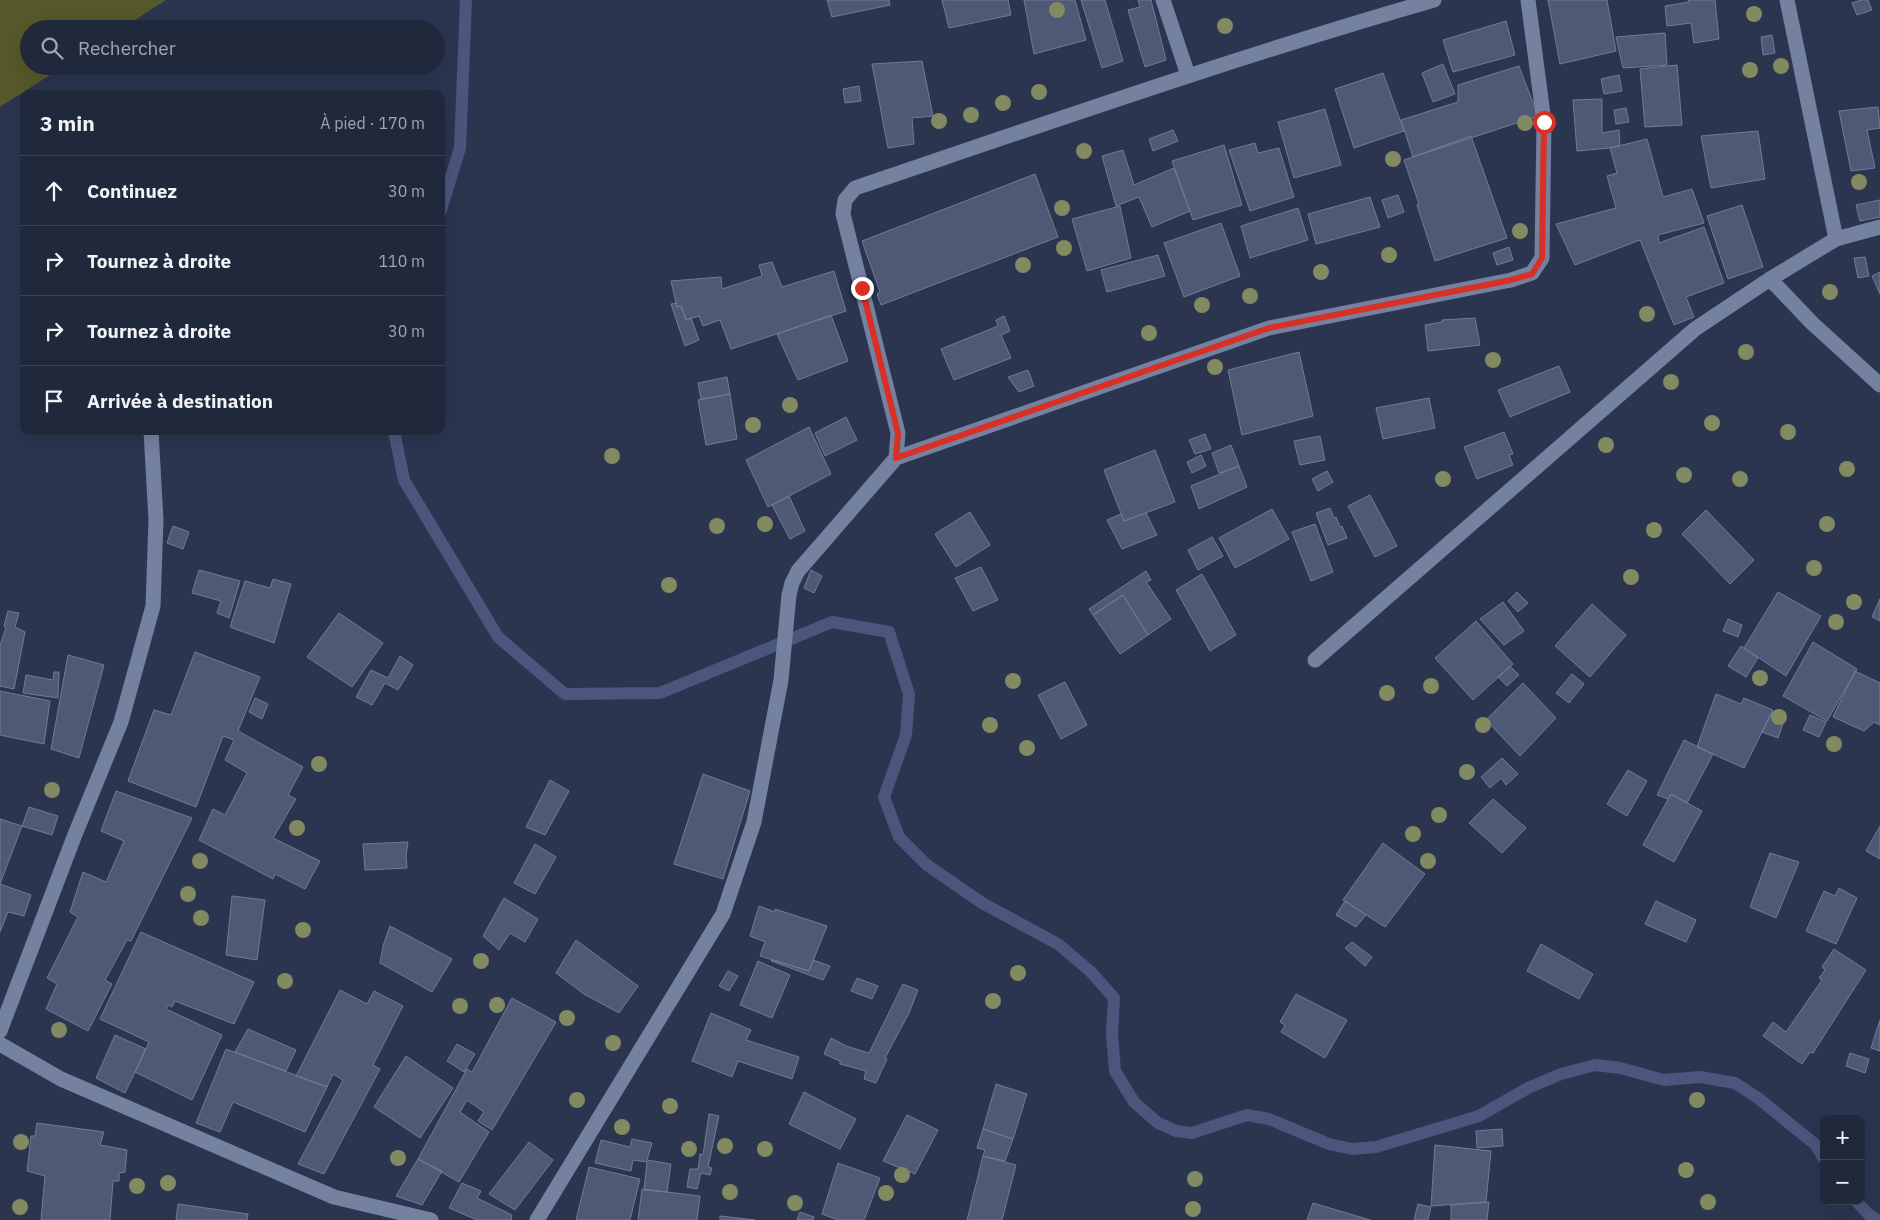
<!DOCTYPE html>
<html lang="fr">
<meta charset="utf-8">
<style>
:root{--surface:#20283c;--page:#2d3447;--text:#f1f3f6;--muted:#a2a6af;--line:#3d4456}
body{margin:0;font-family:"IBM Plex Sans",sans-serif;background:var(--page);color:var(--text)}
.controls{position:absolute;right:15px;bottom:15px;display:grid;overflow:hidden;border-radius:10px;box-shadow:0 5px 20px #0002}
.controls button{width:45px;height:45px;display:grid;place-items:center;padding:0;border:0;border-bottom:1px solid var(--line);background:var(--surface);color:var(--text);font:25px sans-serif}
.stop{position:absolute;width:15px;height:15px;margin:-11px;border:4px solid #d93025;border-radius:50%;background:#fff}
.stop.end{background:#d93025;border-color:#fff;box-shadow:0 1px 5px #0008}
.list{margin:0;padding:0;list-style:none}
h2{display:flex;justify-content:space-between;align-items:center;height:65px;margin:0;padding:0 20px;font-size:21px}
h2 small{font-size:16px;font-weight:400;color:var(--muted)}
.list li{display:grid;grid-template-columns:32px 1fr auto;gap:15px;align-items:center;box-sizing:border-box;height:70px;padding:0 20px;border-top:1px solid var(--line)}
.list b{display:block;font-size:19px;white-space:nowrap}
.list em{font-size:16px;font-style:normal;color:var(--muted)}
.icon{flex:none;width:28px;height:28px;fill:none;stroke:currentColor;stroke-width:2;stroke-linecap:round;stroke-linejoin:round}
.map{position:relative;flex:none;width:1880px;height:1220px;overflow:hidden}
.search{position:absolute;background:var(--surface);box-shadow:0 5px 20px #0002;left:20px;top:20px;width:425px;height:55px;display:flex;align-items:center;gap:12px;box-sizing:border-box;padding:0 18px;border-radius:28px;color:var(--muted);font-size:19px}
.panel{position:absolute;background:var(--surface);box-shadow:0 5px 20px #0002;left:20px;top:90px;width:425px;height:345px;border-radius:10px}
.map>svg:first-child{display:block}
.green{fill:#565929}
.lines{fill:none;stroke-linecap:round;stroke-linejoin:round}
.stream{stroke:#4b567d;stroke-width:12}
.building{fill:#4d5975;stroke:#6f7b99}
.minor{stroke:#74819f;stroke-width:15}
.tree{fill:#828a61}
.route{stroke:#d93025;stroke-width:6}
</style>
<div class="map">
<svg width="1880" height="1220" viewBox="0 0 1880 1220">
<rect width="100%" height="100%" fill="#2b3550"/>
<path class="green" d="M0,0H166L121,29H29V66H64L0,107Z"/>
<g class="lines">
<path class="stream" d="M441,210L460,148L466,0
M394,431L404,480L498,637L565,694L660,693L832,622L889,632L909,694L906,735L884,797L899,837L927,865L982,903L1058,944L1091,972L1114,998L1112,1034L1115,1071L1134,1102L1158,1123L1176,1131L1192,1133L1247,1115L1269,1119L1329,1144L1352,1149L1376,1147L1479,1116L1528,1088L1561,1074L1595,1065L1620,1068L1664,1080L1700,1077L1735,1083L1758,1098L1816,1145L1824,1159
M1856,1201L1869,1215L1877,1220"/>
</g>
<path class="building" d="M827,0H889L890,5L832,17Z
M942,0H1008L1011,15L949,28Z
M1024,0H1075L1086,40L1034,54Z
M1081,0H1105L1123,61L1102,68Z
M1138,0H1151L1166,60L1145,67L1128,10L1140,7Z
M1548,0H1607L1616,51L1560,64Z
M1688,0H1715L1719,39L1694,43L1691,23L1667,26L1665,6L1689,2Z
M1861,0H1868L1872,10L1857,15L1852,3Z
M1506,21L1515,55L1453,72L1443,40Z
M1665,33L1667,65L1623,68L1616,37Z
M1772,35L1775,53L1763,55L1761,37Z
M922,61L933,116L912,118L914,144L888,148L872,64Z
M1443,64L1455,94L1433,102L1422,73Z
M1677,65L1682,125L1645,127L1640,69Z
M1519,66L1538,116L1413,157L1401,120L1458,102V85Z
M1383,73L1404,131L1354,148L1335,89Z
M1619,75L1622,91L1604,94L1601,79Z
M859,86L861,101L845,103L843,89Z
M1602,99V133L1619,130L1620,146L1610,148L1577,151L1573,100Z
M1878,107L1880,128L1867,130L1875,168L1851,171L1839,111Z
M1626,108L1629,122L1616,124L1614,110Z
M1325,109L1341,165L1294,178L1278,122Z
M1173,130L1178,141L1153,151L1149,139Z
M1758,131L1765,179L1711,188L1701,136Z
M1471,136L1507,238L1435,261L1417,205L1419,204L1404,160Z
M1647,139L1663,197L1692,189L1704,223L1658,235L1659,243L1704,227L1724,283L1686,297L1694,317L1674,325L1640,240L1575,265L1556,224L1616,208L1607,176L1617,173L1610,148Z
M1255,143L1258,153L1279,148L1294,197L1250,211L1229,150Z
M1224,145L1242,205L1193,220L1172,161Z
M1123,150L1134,185L1174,168L1190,211L1152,227L1139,197L1116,206L1102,156Z
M1035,174L1058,237L881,305L877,294L880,292L862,241Z
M1398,195L1404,212L1388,218L1382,200Z
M1370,197L1380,227L1316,244L1308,214Z
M1880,200V217L1860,221L1856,205Z
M1742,205L1763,267L1728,279L1707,216Z
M1120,206L1131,258L1087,271L1072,219Z
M1298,208L1308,240L1250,258L1241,226Z
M1221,223L1240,276L1184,297L1164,243Z
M1509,247L1513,260L1497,265L1493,253Z
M1158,255L1165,276L1107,292L1101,270Z
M1865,257L1869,276L1858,278L1854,258Z
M772,262L782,287L834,271L846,311L731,349L720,320L703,326L699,316L686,320L681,306L677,307L671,281L721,277L722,289L762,276L759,265Z
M1880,272V294L1872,276Z
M676,303L677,307L681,306L686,320L691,318L699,340L685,346L671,304Z
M831,315L848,361L798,380L777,334Z
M1004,316L1010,331L1001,335L1011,358L954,380L941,349L998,326L996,320Z
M1475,318L1480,345L1428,351L1425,325L1442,322V320Z
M1299,352L1313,416L1242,435L1228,370Z
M1559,366L1570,392L1510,417L1498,390Z
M1028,370L1034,386L1019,392L1008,377Z
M727,377L730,394L701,399L698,383Z
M730,394L737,439L706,445L698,400Z
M1429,398L1435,428L1383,439L1376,408Z
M846,417L857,440L825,456L815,433Z
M809,427L831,474L768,507L746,460Z
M1504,432L1513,454L1509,455L1513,465L1477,479L1464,447Z
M1205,434L1211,449L1195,454L1189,440Z
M1320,436L1325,460L1300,465L1294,441Z
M1231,445L1239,466L1219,473L1212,453Z
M1155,450L1175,502L1124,521L1104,470Z
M1201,455L1206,466L1192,473L1187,462Z
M1239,466L1247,487L1199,509L1191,486Z
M1327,471L1333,482L1318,491L1312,479Z
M1370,495L1397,546L1375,557L1348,506Z
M789,496L805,531L790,539L772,505Z
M1330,508L1334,518L1336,517L1340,527L1342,526L1347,538L1328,545L1316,513Z
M1272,509L1289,539L1235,568L1219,538Z
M1706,510L1754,560L1730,584L1682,534Z
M970,512L990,545L956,567L935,534Z
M1146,513L1157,535L1122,549L1107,520L1121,514L1124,521Z
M1315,524L1333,572L1311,581L1292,532Z
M173,526L189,532L183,549L167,543Z
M1212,537L1223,556L1198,570L1188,550Z
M981,567L998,600L973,611L955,578Z
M199,570L240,581L229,618L217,613L221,601L192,593Z
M811,570L822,576L814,593L804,588Z
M1146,571L1151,580L1146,582L1171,619L1148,635L1123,595L1093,615L1089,609Z
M1202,574L1236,635L1210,651L1176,590Z
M273,579L291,584L274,643L230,627L245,581L270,588Z
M1517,592L1528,603L1518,612L1508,601Z
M1778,592L1821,616L1786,676L1744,648Z
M1123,595L1148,635L1120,654L1093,615Z
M1880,599V621L1872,617Z
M1503,602L1524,631L1504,645L1480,619Z
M1592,604L1626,635L1590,677L1555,646Z
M8,611L19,613L15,627L25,632L14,689L0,686V645L6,628L4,626Z
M339,613L383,643L352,687L307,657Z
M1728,619L1742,625L1738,637L1723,631Z
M1476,621L1513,664L1473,700L1435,658Z
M1813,642L1857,669L1827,721L1783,696Z
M1741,646L1758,658L1746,677L1728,666Z
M195,652L260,677L238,731L303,767L288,795L296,799L273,838L320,861L305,889L275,874L273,879L199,840L213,809L225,815L247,773L225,760L234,740L223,736L196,807L128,781L154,710L171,715Z
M68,655L104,665L79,758L51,749Z
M400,656L413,665L398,690L385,683L372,705L356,697L371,670L388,678Z
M1510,666L1519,675L1507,686L1498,677Z
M1855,671L1880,683V725L1874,722L1864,731L1833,717Z
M54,672H59L58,698L23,693L26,675L53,680Z
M1572,674L1584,684L1569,703L1556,693Z
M1065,682L1087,725L1061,739L1038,695Z
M1523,683L1556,718L1520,756L1486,720Z
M0,691L50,701L44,744L0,735Z
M1716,694L1741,704L1744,698L1773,710L1744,768L1697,747Z
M255,698L268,704L262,719L249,712Z
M1772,712L1785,718L1778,738L1762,732Z
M1810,715L1826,722L1819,737L1803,730Z
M1684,740L1713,754L1687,803L1671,794L1668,799L1657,795Z
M1502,758L1518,774L1506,785L1501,778L1490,788L1481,777Z
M1628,770L1647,781L1627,816L1607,804Z
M703,774L750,791L723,879L674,864Z
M550,780L569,791L545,835L526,827Z
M116,791L192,818L131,941L127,940L105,980L112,984L88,1031L46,1009L57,984L47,978L78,917L70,912L83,872L106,882L124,841L101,831Z
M1671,794L1702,811L1674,862L1643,845Z
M1493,799L1526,828L1502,853L1469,823Z
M29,807L58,816L52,835L22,826Z
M0,819L22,826L0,884Z
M1880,826V859L1866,851Z
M408,842L406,856L407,868L365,870L363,844Z
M1383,843L1425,874L1385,927L1343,900Z
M535,844L556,857L535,894L514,883Z
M1770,853L1799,862L1776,918L1750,907Z
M0,884L31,895L24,916L8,912L0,932Z
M1839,888L1857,898L1836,944L1806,931L1824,891L1835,896Z
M232,896L265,900L257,960L226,955Z
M504,898L538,919L525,942L510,933L499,950L483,936Z
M1345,901L1366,915L1356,927L1336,915Z
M1656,901L1696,920L1686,942L1645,924Z
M759,906L775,912V909L827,926L809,971L760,956L765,942L750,936Z
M390,926L452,959L432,992L380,963L383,946Z
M141,932L254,982L234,1024L175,1001L172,1007L168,1005L166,1009L222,1035L192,1100L135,1072L149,1042L100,1019Z
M576,940L638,986L619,1013L584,994L556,973Z
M1352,942L1372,957L1365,966L1345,948Z
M1541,944L1593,974L1579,999L1527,971Z
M1834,949L1866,970L1813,1053L1810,1052L1802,1064L1763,1036L1773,1022L1786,1032L1822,980L1819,978L1825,970L1822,967Z
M772,960L809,971L813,960L830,966L823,980L771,961Z
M758,961L790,975L772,1018L740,1005Z
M728,971L738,976L729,991L719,986Z
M857,978L878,986L872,999L851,991Z
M903,984L918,990L909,1013L885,1058L887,1059L876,1083L864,1079L866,1071L840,1064V1061L824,1054L831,1038L846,1046L869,1053Z
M340,990L367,1004L374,991L403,1006L373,1065L380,1069L324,1174L298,1164L343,1080L333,1074L327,1087L296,1076Z
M1296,994L1347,1020L1325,1058L1281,1032L1285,1025L1280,1022Z
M512,998L556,1022L492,1130L478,1121L484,1112L467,1100L460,1112L489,1132L459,1182L418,1159L467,1069L472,1072Z
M711,1013L751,1030L746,1040L799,1057L792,1079L738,1061L732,1077L692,1061Z
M1880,1020V1051L1871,1048Z
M248,1029L296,1050L286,1071L235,1052Z
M115,1035L146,1049L125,1093L96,1078Z
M457,1044L475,1054L464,1072L447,1061Z
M226,1049L327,1087L305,1132L233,1102L220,1132L196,1123Z
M1850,1053L1869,1059L1865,1073L1846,1066Z
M406,1056L453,1088L420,1138L374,1107Z
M996,1084L1027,1094L1013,1139L983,1129Z
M804,1092L856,1119L840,1149L789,1124Z
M709,1114L719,1116L708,1167L712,1168L710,1175L701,1173L697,1189L687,1187L690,1169H698L700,1154L703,1155Z
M907,1115L938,1130L915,1174L883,1161Z
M37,1123L104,1132L100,1145L127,1150L125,1172L119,1173V1181H113L110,1220H41L45,1176L27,1171L31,1136H35Z
M983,1129L1013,1139L1005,1161L983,1156L985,1150L977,1148Z
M1502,1129L1503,1146L1477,1148L1476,1131Z
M632,1139L652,1143L647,1160L671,1164L667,1192L644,1190L647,1162L633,1160L631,1171L595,1163L601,1140L630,1147Z
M529,1142L553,1160L515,1210L489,1194Z
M1435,1145L1491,1151L1486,1202L1431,1206Z
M983,1156L1016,1165L1002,1220H967Z
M418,1159L442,1171L422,1205L396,1196Z
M838,1163L880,1178L864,1220H838L822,1214Z
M589,1167L640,1179L630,1220H576Z
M462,1183L481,1191L477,1198L512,1215L511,1220H477L449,1208Z
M642,1189L700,1196L697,1220H638Z
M1489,1202L1487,1220H1451V1205Z
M1313,1203L1370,1220H1307Z
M178,1204L248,1214L247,1220H176Z
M1418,1204L1431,1207L1428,1220H1414Z
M800,1212L814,1217L813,1220H797Z
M720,1216L755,1220H720Z"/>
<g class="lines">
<path class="minor" d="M1163,0L1188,75
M1787,0L1836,239
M1770,279L1812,323L1880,385
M896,458L1269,328L1511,280L1532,273L1542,258L1544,122L1528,0
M1315,660L1695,329L1770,279L1836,239L1880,227
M0,1031L74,837L121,722L153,606L156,520L151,431
M0,1044L61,1079L334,1197L431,1220
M537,1220L723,914L754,822L781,680L789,595L792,583L798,571L896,458L898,433L843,214L845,200L855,188C1047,123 1239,56 1434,0"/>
</g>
<g class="tree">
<circle cx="1057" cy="10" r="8"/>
<circle cx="1754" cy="14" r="8"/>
<circle cx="1225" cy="26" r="8"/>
<circle cx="1781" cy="66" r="8"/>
<circle cx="1750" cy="70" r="8"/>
<circle cx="1039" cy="92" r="8"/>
<circle cx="1003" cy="103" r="8"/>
<circle cx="971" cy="115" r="8"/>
<circle cx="939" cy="121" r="8"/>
<circle cx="1525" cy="123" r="8"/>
<circle cx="1084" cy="151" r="8"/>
<circle cx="1393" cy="159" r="8"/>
<circle cx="1859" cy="182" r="8"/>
<circle cx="1062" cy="208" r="8"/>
<circle cx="1520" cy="231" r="8"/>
<circle cx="1064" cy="248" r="8"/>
<circle cx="1389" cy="255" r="8"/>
<circle cx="1023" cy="265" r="8"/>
<circle cx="1321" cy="272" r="8"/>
<circle cx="1830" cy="292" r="8"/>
<circle cx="1250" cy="296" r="8"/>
<circle cx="1202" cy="305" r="8"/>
<circle cx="1647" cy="314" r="8"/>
<circle cx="1149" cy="333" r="8"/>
<circle cx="1746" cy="352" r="8"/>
<circle cx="1493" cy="360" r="8"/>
<circle cx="1215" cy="367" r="8"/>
<circle cx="1671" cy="382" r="8"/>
<circle cx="790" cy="405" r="8"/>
<circle cx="1712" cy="423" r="8"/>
<circle cx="753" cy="425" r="8"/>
<circle cx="1788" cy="432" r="8"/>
<circle cx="1606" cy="445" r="8"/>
<circle cx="612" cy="456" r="8"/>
<circle cx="1847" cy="469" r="8"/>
<circle cx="1684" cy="475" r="8"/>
<circle cx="1443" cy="479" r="8"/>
<circle cx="1740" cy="479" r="8"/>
<circle cx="765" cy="524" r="8"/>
<circle cx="1827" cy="524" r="8"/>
<circle cx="717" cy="526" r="8"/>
<circle cx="1654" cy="530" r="8"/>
<circle cx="1814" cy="568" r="8"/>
<circle cx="1631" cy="577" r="8"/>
<circle cx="669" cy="585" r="8"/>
<circle cx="1854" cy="602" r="8"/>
<circle cx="1836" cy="622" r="8"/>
<circle cx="1760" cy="678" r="8"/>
<circle cx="1013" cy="681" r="8"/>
<circle cx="1431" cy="686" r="8"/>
<circle cx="1387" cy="693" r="8"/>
<circle cx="1779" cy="717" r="8"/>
<circle cx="990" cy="725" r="8"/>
<circle cx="1483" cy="725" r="8"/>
<circle cx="1834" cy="744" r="8"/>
<circle cx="1027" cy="748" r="8"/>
<circle cx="319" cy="764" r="8"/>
<circle cx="1467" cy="772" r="8"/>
<circle cx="52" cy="790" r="8"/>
<circle cx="1439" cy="815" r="8"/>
<circle cx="297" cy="828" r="8"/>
<circle cx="1413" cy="834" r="8"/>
<circle cx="200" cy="861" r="8"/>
<circle cx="1428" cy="861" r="8"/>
<circle cx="188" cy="894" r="8"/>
<circle cx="201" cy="918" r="8"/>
<circle cx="303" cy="930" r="8"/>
<circle cx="481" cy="961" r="8"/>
<circle cx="1018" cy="973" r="8"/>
<circle cx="285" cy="981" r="8"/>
<circle cx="993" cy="1001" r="8"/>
<circle cx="497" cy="1005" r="8"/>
<circle cx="460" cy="1006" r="8"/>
<circle cx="567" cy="1018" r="8"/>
<circle cx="59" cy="1030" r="8"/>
<circle cx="613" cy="1043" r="8"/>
<circle cx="577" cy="1100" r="8"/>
<circle cx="1697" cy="1100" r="8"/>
<circle cx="670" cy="1106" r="8"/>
<circle cx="622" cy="1127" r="8"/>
<circle cx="21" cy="1142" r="8"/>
<circle cx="725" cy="1146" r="8"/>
<circle cx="689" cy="1149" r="8"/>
<circle cx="765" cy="1149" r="8"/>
<circle cx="398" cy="1158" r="8"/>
<circle cx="1686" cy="1170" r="8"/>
<circle cx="902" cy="1175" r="8"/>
<circle cx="1195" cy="1179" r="8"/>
<circle cx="168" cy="1183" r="8"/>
<circle cx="137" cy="1186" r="8"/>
<circle cx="730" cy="1192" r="8"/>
<circle cx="886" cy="1193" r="8"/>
<circle cx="1708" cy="1202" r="8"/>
<circle cx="795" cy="1203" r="8"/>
<circle cx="20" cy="1207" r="8"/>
<circle cx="1193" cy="1209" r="8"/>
</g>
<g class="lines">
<path class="route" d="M862,288L898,433L896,458L1269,328L1511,280L1532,274L1542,258L1544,122"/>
</g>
</svg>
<div class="controls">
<button>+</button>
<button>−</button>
</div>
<div class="stop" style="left:1544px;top:122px"></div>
<div class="stop end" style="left:862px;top:288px"></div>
<div class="search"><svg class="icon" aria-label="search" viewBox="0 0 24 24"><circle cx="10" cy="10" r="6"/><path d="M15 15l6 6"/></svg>Rechercher</div>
<section class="panel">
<h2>3 min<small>À pied · 170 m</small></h2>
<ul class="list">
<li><svg class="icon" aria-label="ahead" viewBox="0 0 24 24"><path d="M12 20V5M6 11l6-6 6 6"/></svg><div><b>Continuez</b></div><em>30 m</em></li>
<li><svg class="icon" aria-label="right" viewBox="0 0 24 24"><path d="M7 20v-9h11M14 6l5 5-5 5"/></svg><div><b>Tournez à droite</b></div><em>110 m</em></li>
<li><svg class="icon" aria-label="right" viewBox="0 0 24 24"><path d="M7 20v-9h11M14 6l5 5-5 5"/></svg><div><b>Tournez à droite</b></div><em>30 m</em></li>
<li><svg class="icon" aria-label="arrive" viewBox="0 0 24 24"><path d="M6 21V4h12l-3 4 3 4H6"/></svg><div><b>Arrivée à destination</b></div></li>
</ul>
</section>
</div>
